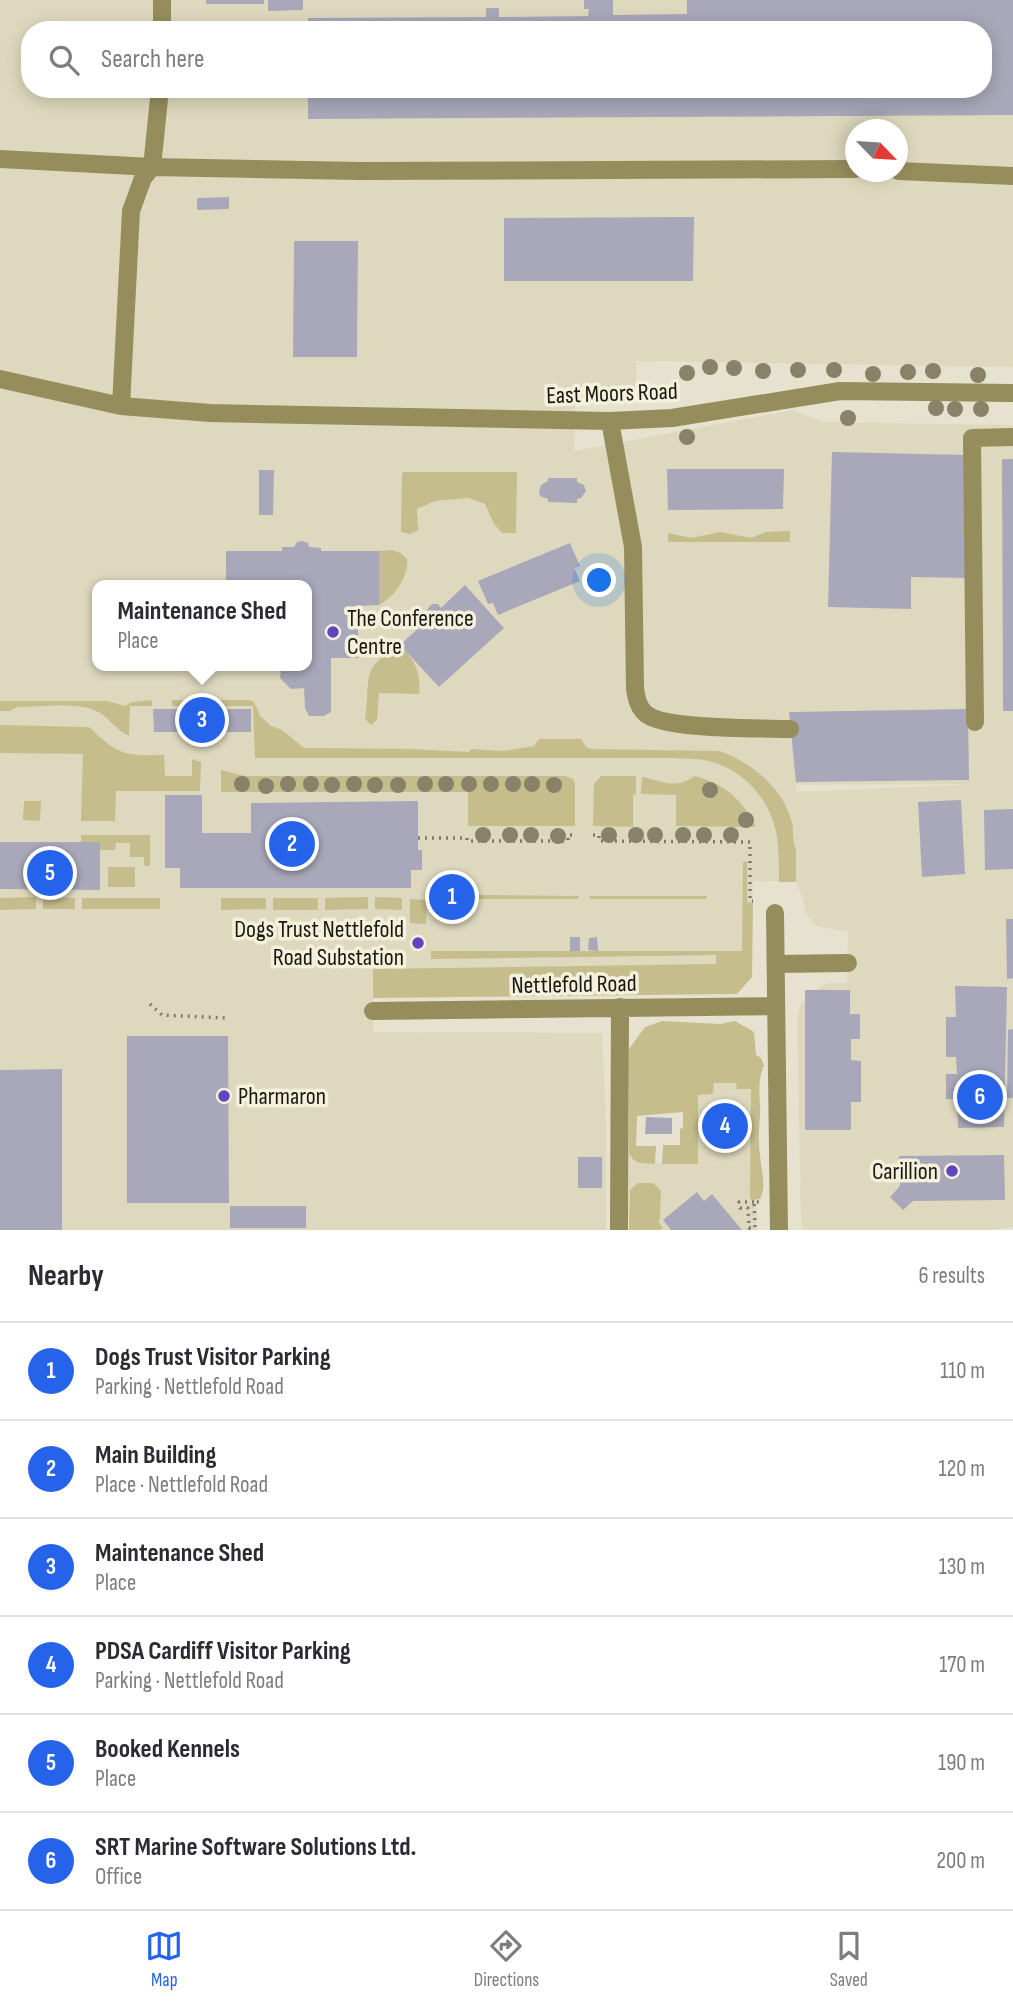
<!DOCTYPE html>
<meta charset="utf-8">
<style>
:root{--surface:#fff;--page:#f7f7f7;--text:#2b2b33;--muted:#7c7c81;--line:#e1e1e2;--accent:#2563eb}
body{margin:0;font-family:"Sofia Sans Condensed",sans-serif;background:var(--page);color:var(--text)}
.compass{position:absolute;left:845px;top:119px;width:63px;height:63px;border-radius:50%;background:var(--surface);box-shadow:0 4px 18px #0003;rotate:115deg}
.you{position:absolute;left:600px;top:581px;width:24px;height:24px;margin:-18px;border:5px solid #fff;border-radius:50%;background:#1a73e8;box-shadow:0 0 0 10px #1a73e833}
.badge{display:grid;place-items:center;width:46px;height:46px;border-radius:50%;background:var(--accent);color:#fff;font-size:23px;font-weight:700}
.pin{position:absolute;translate:-50% -50%;border:4px solid #fff;box-shadow:0 2px 7px #0006}
.popup{position:absolute;left:92px;top:580px;width:220px;height:91px;box-sizing:border-box;display:grid;place-content:center;border-radius:14px;background:var(--surface);filter:drop-shadow(0 2px 5px #0005);font-size:23px;white-space:nowrap;color:var(--muted)}
.popup b{font-size:26px;color:var(--text)}
.popup::after{content:'';position:absolute;left:50%;top:100%;margin-left:-14px;border:14px solid transparent;border-top-color:var(--surface)}
.list{margin:0;padding:0;list-style:none}
h2{display:flex;justify-content:space-between;align-items:center;height:91px;margin:0;padding:0 28px;font-size:30px}
h2 small{font-size:23px;font-weight:400;color:var(--muted)}
.list li{display:grid;grid-template-columns:46px 1fr auto;gap:21px;align-items:center;box-sizing:border-box;height:98px;padding:0 28px;border-top:2px solid var(--line)}
.list b{display:block;font-size:26px;white-space:nowrap}
.list p{margin:0;font-size:23px;white-space:nowrap;color:var(--muted)}
.list em{font-size:23px;font-style:normal;color:var(--muted)}
.icon{flex:none;width:38px;height:38px;fill:none;stroke:currentColor;stroke-width:2;stroke-linecap:round;stroke-linejoin:round}
.map{position:relative;flex:none;width:1013px;height:1230px;overflow:hidden}
.search{position:absolute;background:var(--surface);box-shadow:0 4px 18px #0003;left:21px;right:21px;top:21px;height:77px;display:flex;align-items:center;gap:18px;box-sizing:border-box;padding:0 24px;border-radius:28px;color:var(--muted);font-size:26px}
.sheet{height:679px;background:var(--surface)}
nav{display:flex;justify-content:space-around;align-items:center;box-sizing:border-box;height:98px;border-top:2px solid var(--line);background:var(--surface);font-size:19px;color:var(--muted)}
nav a{display:grid;justify-items:center;gap:4px}
nav .on{color:var(--accent)}
.map>svg:first-child{display:block}
.built{fill:#ded9be;fill-rule:evenodd}
.green{fill:#c6bd8c}
.building{fill:#a9a8ba}
.lines{fill:none;stroke-linecap:round;stroke-linejoin:round}
.path{stroke:#7e7b6e;stroke-width:3.5;stroke-dasharray:2 5;stroke-linecap:butt}
.minor{stroke:#968d5c;stroke-width:18}
.tree{fill:#878268}
.poi-dot{fill:#6245be;stroke:#f3f0dc;stroke-width:2.5}
.labels{text-anchor:middle;stroke-width:7;stroke-linejoin:round;paint-order:stroke}
.street-label{font-size:24px;fill:#1a1811;stroke:#f3f0dc}
.poi-label{font-size:24px;fill:#1a1811;stroke:#f3f0dc;text-anchor:start}
</style>
<div class="map">
<svg width="1013" height="1230" viewBox="0 0 1013 1230">
<rect width="100%" height="100%" fill="#e6e2cf"/>
<path class="built" d="M0,0H1013V367L636,361L637,397H575L574,451L793,410L823,422L1013,425V1227L992,1230H803L801,1221L797,1021L800,1005L805,1000V990H815L828,983H847L848,932L816,926L806,913L802,896L796,882L753,881L752,964L373,969V1032L602,1033L606,1124V1230H0ZM30,30H983V89H30ZM856,130H898V172H856ZM97,585H307V666H97ZM959,784V785L796,792V785Z
M756,1080L757,1230H629V1153L631,1157L639,1163H690L693,1081Z"/>
<path class="green" d="M404,472H517L516,533H502L494,524L485,504L469,498L435,501L417,509L418,530L410,534L401,532L402,474Z
M790,531V542H668V533L692,538L720,532L751,538L766,532Z
M392,550L401,553L407,559C409,577 394,597 379,605V551Z
M396,651H405C417,663 421,677 419,694L379,693L377,720L371,725L365,719C371,689 359,663 396,651Z
M152,700V706H130L129,736C115,730 108,715 94,710C75,702 39,707 17,707L10,711H0V701H107L125,706L132,702Z
M172,700H250L254,702L260,716L271,726L282,730L304,748L410,749L469,752L472,749L503,751L534,746L539,739H581L586,747L592,749L720,751C752,763 783,788 792,822C794,832 792,841 796,849V882H779C779,867 779,852 777,837C772,803 746,771 712,762C699,758 686,759 673,758H255L253,706H172Z
M0,725L89,727C118,755 125,756 164,755L165,776H192V759L201,762L200,791H116L115,821H81L83,754L0,753Z
M221,770L245,776H565L573,779L575,784V826H468V792H221Z
M601,776H636V794L633,795V827L593,826L594,784Z
M694,776C725,784 742,799 756,827L676,826V795L641,794L642,777C661,780 675,791 694,776Z
M24,801H41L40,821L23,820Z
M81,835H150V866H144V857H130V843H116L115,850H100L81,842Z
M747,861V902L753,903L752,977L737,994L373,998V969L716,964V955L431,959V951H742L743,862Z
M108,867H135V887H108Z
M470,895L579,896L578,899H470Z
M590,896H707V899H590Z
M36,897V909L0,910V898Z
M43,897L75,898V909H43Z
M368,897V909L325,910V898Z
M375,897L402,898V910L375,909Z
M82,898H160V909H82Z
M221,898H266V909L221,910Z
M273,898H318V910H273Z
M410,899L427,900L426,924L410,923Z
M662,1021L720,1024L735,1021L754,1032L756,1055L761,1058L764,1066C756,1082 761,1099 760,1116C759,1129 758,1141 760,1155C761,1170 767,1185 760,1199L752,1200L750,1198L751,1089H737L736,1083H714L713,1094L698,1095V1164H662L663,1145H680V1129L683,1128V1112L637,1116L636,1146H656L655,1164C644,1163 634,1165 629,1153V1049L645,1027Z
M638,1183H653L661,1191L660,1219L658,1221L663,1228L660,1230H629L630,1190Z"/>
<path class="building" d="M206,0H264V4H206Z
M268,0H303V10L268,11Z
M584,0H613V15L687,14V0H1013V115L308,119V89H983V30H308V18L486,17V8H499V17L588,16L589,9H584Z
M229,197V209L197,210V198Z
M694,217L693,281H504V218Z
M294,241H358L357,357H293Z
M832,452L969,455L966,578L911,577V609L828,607Z
M1002,459H1013V711H1003Z
M667,469H784L783,509L668,510Z
M259,470H274L273,515H259Z
M548,478H577V482L584,485L586,491L581,498L577,499V503L548,502V499L540,496L539,491L541,485L548,481Z
M302,541L308,543L309,547L321,548V551H379V605L358,606V658H331V712L324,716H309L305,708L304,688L291,689L280,678L281,668L271,669L268,666H307V585H226V551H282V547H294L297,542Z
M570,543L580,566L574,568L580,581L498,615L493,603L488,604L478,581Z
M465,585L504,628L439,687L400,645L424,623L428,608L432,604H438L441,608Z
M153,709H251V732H154Z
M968,709L969,780L796,782L789,712Z
M165,795H202V833H251V803L418,801V850H422V870H411V888H180V868H165Z
M961,800L965,874L922,877L918,802Z
M1013,809V869L985,870L984,810Z
M0,842H100V890L0,889Z
M1006,919H1013V978L1007,979Z
M570,937H580V951H570Z
M597,937L598,951L588,950L589,938Z
M413,938H423V947H413Z
M955,986L1007,987L1004,1127L958,1128L957,1099H946V1074H957L956,1057H946V1017H956Z
M805,990H850V1014H860V1039H851V1060L861,1061V1102H851V1130H805Z
M1013,1029V1098H1007L1008,1030Z
M127,1036H228L229,1203H127Z
M62,1069V1230H0V1070Z
M646,1117L672,1118V1134H645Z
M1004,1155L1005,1200L913,1201L903,1210L890,1197L900,1186L899,1156Z
M578,1157H602V1188H578Z
M697,1192L704,1201L712,1194L742,1230H671L663,1220Z
M230,1206H306V1228H230Z"/>
<g class="lines">
<path class="path" d="M593,835H599V841L750,842V901H753
M418,838H467V841H568V835H575
M150,1004L162,1015L226,1018
M754,1202H739L740,1208H748L749,1228H755L754,1202H759"/>
<path class="minor" d="M162,0V30
M0,159L152,167L160,89
M856,169L359,171L152,167L143,178L131,211L121,406L210,413L610,421L672,418L840,391L1013,393
M898,171L1013,176
M0,379L121,406
M610,421L633,547L635,688C636,697 638,707 645,713C661,730 762,728 790,729
M975,722L972,438L1013,437
M775,913L779,1230
M776,964L848,963
M373,1011L776,1006
M619,1230L620,1007"/>
</g>
<g class="tree">
<circle cx="710" cy="367" r="8"/>
<circle cx="734" cy="368" r="8"/>
<circle cx="798" cy="370" r="8"/>
<circle cx="834" cy="370" r="8"/>
<circle cx="763" cy="371" r="8"/>
<circle cx="933" cy="371" r="8"/>
<circle cx="908" cy="372" r="8"/>
<circle cx="687" cy="373" r="8"/>
<circle cx="873" cy="374" r="8"/>
<circle cx="978" cy="375" r="8"/>
<circle cx="936" cy="408" r="8"/>
<circle cx="955" cy="409" r="8"/>
<circle cx="981" cy="409" r="8"/>
<circle cx="848" cy="418" r="8"/>
<circle cx="687" cy="437" r="8"/>
<circle cx="242" cy="784" r="8"/>
<circle cx="288" cy="784" r="8"/>
<circle cx="311" cy="784" r="8"/>
<circle cx="354" cy="784" r="8"/>
<circle cx="425" cy="784" r="8"/>
<circle cx="446" cy="784" r="8"/>
<circle cx="469" cy="784" r="8"/>
<circle cx="491" cy="784" r="8"/>
<circle cx="513" cy="784" r="8"/>
<circle cx="532" cy="784" r="8"/>
<circle cx="332" cy="785" r="8"/>
<circle cx="375" cy="785" r="8"/>
<circle cx="398" cy="785" r="8"/>
<circle cx="554" cy="785" r="8"/>
<circle cx="266" cy="786" r="8"/>
<circle cx="710" cy="790" r="8"/>
<circle cx="746" cy="820" r="8"/>
<circle cx="483" cy="835" r="8"/>
<circle cx="510" cy="835" r="8"/>
<circle cx="531" cy="835" r="8"/>
<circle cx="609" cy="835" r="8"/>
<circle cx="636" cy="835" r="8"/>
<circle cx="655" cy="835" r="8"/>
<circle cx="683" cy="835" r="8"/>
<circle cx="704" cy="835" r="8"/>
<circle cx="731" cy="835" r="8"/>
<circle cx="558" cy="836" r="8"/>
</g>
<g class="poi-dot">
<circle cx="333" cy="632" r="7"/>
<circle cx="418" cy="943" r="7"/>
<circle cx="224" cy="1096" r="7"/>
<circle cx="952" cy="1171" r="7"/>
</g>
<g class="labels">
<g class="street-label">
<text transform="translate(612 393) rotate(-2)" y="8">East Moors Road</text>
<text transform="translate(574 984) rotate(-1)" y="8">Nettlefold Road</text>
</g>
<g class="poi-label">
<text x="347" y="626">The Conference<tspan x="347" dy="28">Centre</tspan></text>
<text x="404" y="937" text-anchor="end">Dogs Trust Nettlefold<tspan x="404" dy="28">Road Substation</tspan></text>
<text x="238" y="1104">Pharmaron</text>
<text x="938" y="1179" text-anchor="end">Carillion</text>
</g>
</g>
</svg>
<svg class="compass" viewBox="-18 -18 36 36"><path d="M0-13l5 13h-10z" fill="#e53935"/><path d="M0 13l5-13h-10z" fill="#7c7c81"/></svg>
<div class="you"></div>
<div class="pin badge" style="left:452px;top:897px">1</div>
<div class="pin badge" style="left:292px;top:844px">2</div>
<div class="pin badge" style="left:202px;top:720px">3</div>
<div class="popup"><b>Maintenance Shed</b>Place</div>
<div class="pin badge" style="left:725px;top:1126px">4</div>
<div class="pin badge" style="left:50px;top:873px">5</div>
<div class="pin badge" style="left:980px;top:1097px">6</div>
<div class="search"><svg class="icon" aria-label="search" viewBox="0 0 24 24"><circle cx="10" cy="10" r="6"/><path d="M15 15l6 6"/></svg>Search here</div>
</div>
<section class="sheet">
<h2>Nearby<small>6 results</small></h2>
<ul class="list">
<li><span class="badge">1</span><div><b>Dogs Trust Visitor Parking</b><p>Parking · Nettlefold Road</p></div><em>110 m</em></li>
<li><span class="badge">2</span><div><b>Main Building</b><p>Place · Nettlefold Road</p></div><em>120 m</em></li>
<li><span class="badge">3</span><div><b>Maintenance Shed</b><p>Place</p></div><em>130 m</em></li>
<li><span class="badge">4</span><div><b>PDSA Cardiff Visitor Parking</b><p>Parking · Nettlefold Road</p></div><em>170 m</em></li>
<li><span class="badge">5</span><div><b>Booked Kennels</b><p>Place</p></div><em>190 m</em></li>
<li><span class="badge">6</span><div><b>SRT Marine Software Solutions Ltd.</b><p>Office</p></div><em>200 m</em></li>
</ul>
</section>
<nav>
<a class="on"><svg class="icon" aria-label="map" viewBox="0 0 24 24"><path d="M3 6l6-2 6 2 6-2v14l-6 2-6-2-6 2zM9 4v14M15 6v14"/></svg>Map</a>
<a><svg class="icon" aria-label="directions" viewBox="0 0 24 24"><path d="M12 3l9 9-9 9-9-9zM9 14v-3h6M13 9l2 2-2 2"/></svg>Directions</a>
<a><svg class="icon" aria-label="saved" viewBox="0 0 24 24"><path d="M7 4h10v16l-5-4-5 4z"/></svg>Saved</a>
</nav>
